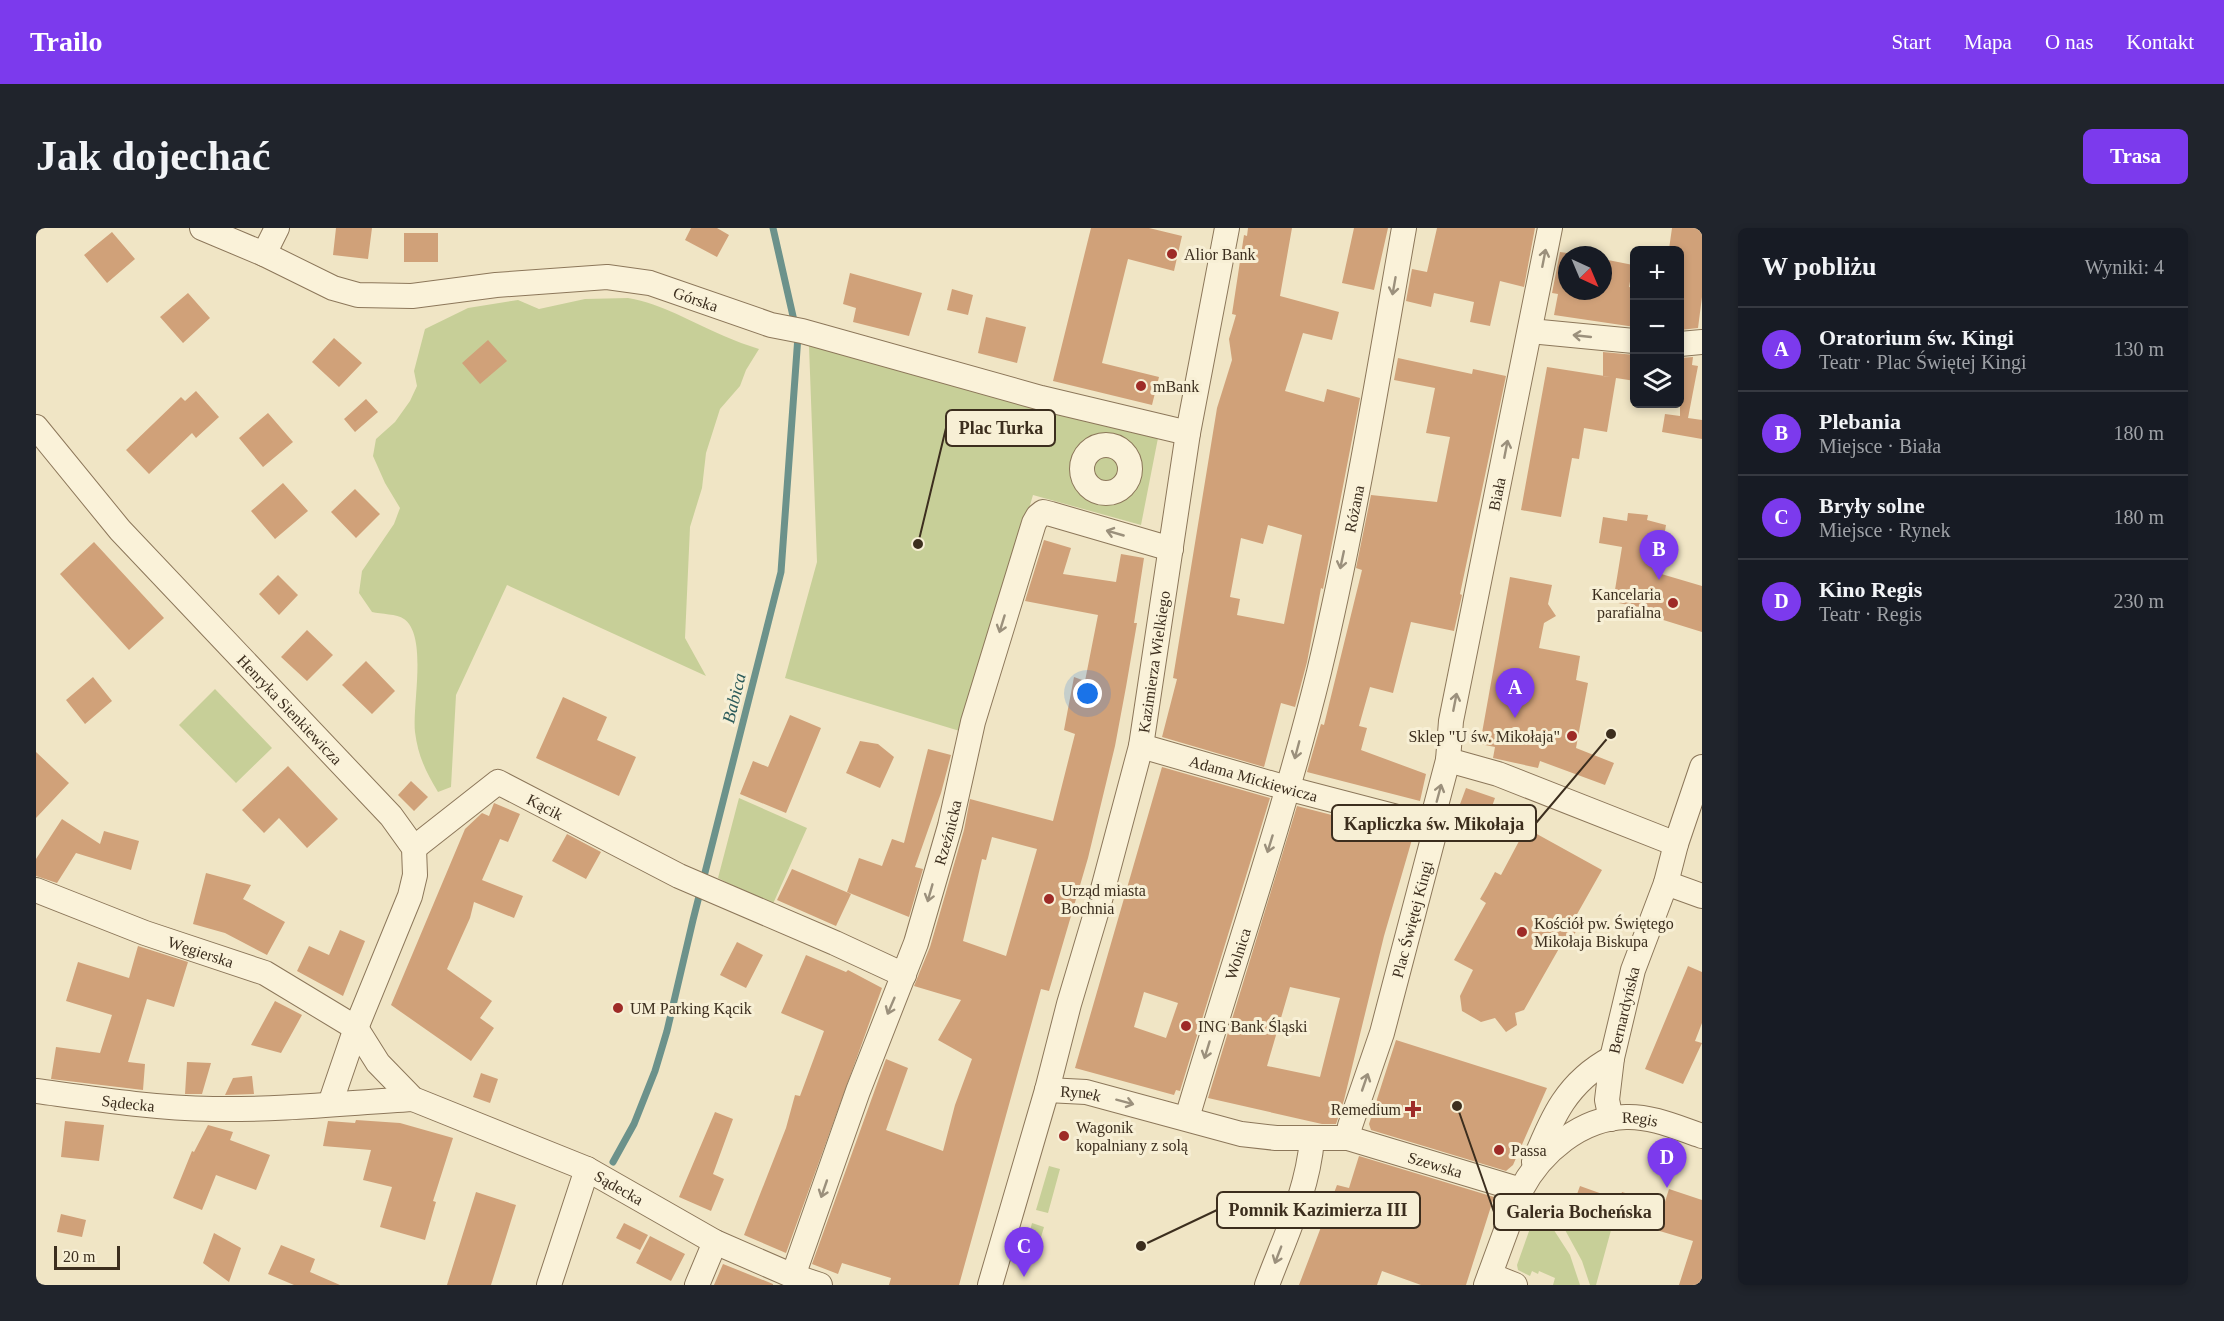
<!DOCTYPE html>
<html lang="pl">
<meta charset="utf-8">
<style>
:root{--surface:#171b24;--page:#20242c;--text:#f1f3f6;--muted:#9ea1a6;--line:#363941;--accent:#7c3aed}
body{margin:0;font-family:Georgia,serif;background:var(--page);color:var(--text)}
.controls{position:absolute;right:18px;top:18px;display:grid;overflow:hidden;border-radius:9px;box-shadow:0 3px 9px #0003}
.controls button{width:54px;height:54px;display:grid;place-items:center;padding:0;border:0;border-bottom:2px solid var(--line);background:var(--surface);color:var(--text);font:30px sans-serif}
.compass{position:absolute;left:1522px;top:18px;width:54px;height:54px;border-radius:50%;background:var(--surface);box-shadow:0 3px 9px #0003;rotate:136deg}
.scale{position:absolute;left:18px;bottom:15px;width:66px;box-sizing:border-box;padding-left:6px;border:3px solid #3c2e1e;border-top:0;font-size:16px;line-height:21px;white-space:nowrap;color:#3c2e1e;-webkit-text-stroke:4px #f7efd5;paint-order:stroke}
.you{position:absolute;left:1052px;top:466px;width:21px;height:21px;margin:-15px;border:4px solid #fff;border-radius:50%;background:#1a73e8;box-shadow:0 0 0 9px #1a73e833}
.badge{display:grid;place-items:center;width:39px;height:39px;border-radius:50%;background:var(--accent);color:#fff;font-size:20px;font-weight:700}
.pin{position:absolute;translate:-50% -50px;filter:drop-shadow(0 2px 3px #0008)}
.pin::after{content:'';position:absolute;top:32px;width:21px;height:18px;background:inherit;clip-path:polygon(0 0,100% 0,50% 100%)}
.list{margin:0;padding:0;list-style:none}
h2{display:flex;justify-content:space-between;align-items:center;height:78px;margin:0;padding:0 24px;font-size:26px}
h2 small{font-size:20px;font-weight:400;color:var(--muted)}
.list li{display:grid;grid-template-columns:39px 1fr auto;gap:18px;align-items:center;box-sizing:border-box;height:84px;padding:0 24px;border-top:2px solid var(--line)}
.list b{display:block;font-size:22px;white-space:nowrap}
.list p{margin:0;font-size:20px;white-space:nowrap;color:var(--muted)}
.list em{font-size:20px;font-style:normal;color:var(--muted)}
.icon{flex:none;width:33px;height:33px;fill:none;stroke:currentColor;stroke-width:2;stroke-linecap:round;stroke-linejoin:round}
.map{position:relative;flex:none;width:1666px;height:1057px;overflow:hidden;border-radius:9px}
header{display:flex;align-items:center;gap:36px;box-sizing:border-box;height:84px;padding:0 30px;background:var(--accent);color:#fff}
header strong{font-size:28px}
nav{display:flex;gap:33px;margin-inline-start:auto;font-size:21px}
.intro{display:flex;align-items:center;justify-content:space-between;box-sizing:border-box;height:144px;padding:0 36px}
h1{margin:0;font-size:42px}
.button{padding:15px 27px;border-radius:9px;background:var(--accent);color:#fff;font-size:21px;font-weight:700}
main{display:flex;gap:36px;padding:0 36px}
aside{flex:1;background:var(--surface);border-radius:9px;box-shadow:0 3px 9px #0003}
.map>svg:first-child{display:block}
.green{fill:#c7cf98}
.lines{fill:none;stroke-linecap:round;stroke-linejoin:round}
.stream{stroke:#6c928b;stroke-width:7}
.building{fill:#d0a179;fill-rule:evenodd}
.minor-casing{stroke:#8c775a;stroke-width:26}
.minor{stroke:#faf2d9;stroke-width:24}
.oneway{stroke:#9b907c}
.poi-dot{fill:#9e2b27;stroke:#f7efd5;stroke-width:2}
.labels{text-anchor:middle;stroke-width:6;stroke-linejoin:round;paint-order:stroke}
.poi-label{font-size:16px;fill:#3c2e1e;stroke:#f7efd5;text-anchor:start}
.street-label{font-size:16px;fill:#3c2e1e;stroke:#f7efd5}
.water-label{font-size:18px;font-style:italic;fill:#2d5c5b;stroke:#f7efd5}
.leader{fill:none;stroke:#3c2e1e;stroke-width:2}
.callout-dot{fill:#3c2e1e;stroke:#f7efd5;stroke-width:2}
.callout{fill:#f7efd5;stroke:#3c2e1e;stroke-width:2}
.callout-label{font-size:18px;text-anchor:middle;font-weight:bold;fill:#3c2e1e}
</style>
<header>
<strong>Trailo</strong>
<nav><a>Start</a><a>Mapa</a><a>O nas</a><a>Kontakt</a></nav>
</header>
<div class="intro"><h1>Jak dojechać</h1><a class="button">Trasa</a></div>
<main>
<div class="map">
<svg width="1666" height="1057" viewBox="0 0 1666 1057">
<rect width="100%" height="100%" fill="#f0e5c5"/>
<path class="green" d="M592,70C627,76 655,94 688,108C699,113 711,117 723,121L710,142L704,158L684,181L670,225L666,260L654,299L649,410L670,448L471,357L420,467L415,559L402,564C390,544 382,528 379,504C376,477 392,408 368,391C361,386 345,386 336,384L323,365L326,343L358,296L364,280L349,255L337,228L340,211L359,194L374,173L381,158L378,143L389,101L432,80L482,72L503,81L549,71Z
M783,110L1122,210L1105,297L997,267L927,504L749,450L781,334L773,118Z
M179,461L236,520L200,555L143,497Z
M703,570L771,600L736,678L682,650Z
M1013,938L1024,941L1012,985L1000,982Z
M1521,979L1577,995L1560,1057H1554L1546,1033L1522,989Z
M1497,992L1514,996L1534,1027L1544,1057H1517L1519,1050L1503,1043L1502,1046L1496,1043L1494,1048L1482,1042L1481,1037Z
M996,995L1008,999L997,1036L986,1033Z"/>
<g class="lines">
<path class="stream" d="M737,0L759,97
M577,934L598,896L619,843L631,803L657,692L745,344L762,108"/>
</g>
<path class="building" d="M300,0H336L332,31L297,27Z
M655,0H681L693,7L681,29L649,12Z
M1055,0H1113L1146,8L1138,43L1092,31L1066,135L1123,149L1116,177L1017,153Z
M1212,0H1256L1244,68L1303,84L1296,112L1267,105L1249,163L1288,174L1291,161L1324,170L1293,331L1287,361L1285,360L1271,434L1259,479L1245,475L1228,539L1126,509L1141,451L1137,450L1181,180L1196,132L1193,111L1200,87L1196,86L1208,7L1211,8ZM1232,297L1266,307L1248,396L1201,387L1204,371L1194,369L1205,310L1227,316Z
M1318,0H1352L1338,62L1306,55Z
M1401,0H1499L1488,59L1464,53L1454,98L1434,94L1438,74L1398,65L1395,79L1370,73L1376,41L1391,44Z
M1636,0H1666V69L1662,100L1644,102V21H1633Z
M76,4L99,31L71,55L48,27Z
M368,5H402V34H368Z
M1524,24L1531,25V63H1567V31L1597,37L1593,59L1599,60V99L1518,87L1522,66L1516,65Z
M814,45L886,65L873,108L817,94L820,80L807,76Z
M916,61L937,67L932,87L911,82Z
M152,65L174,90L147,115L124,89Z
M950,89L990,99L981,135L942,125Z
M298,110L326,135L303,159L276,134Z
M452,112L471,133L444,156L426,135Z
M1567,124L1599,127V153L1580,150L1571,204L1548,200L1543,231L1536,230L1525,289L1485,282L1511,139L1575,149L1567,148Z
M1657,129L1656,137L1662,138L1652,190L1666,192V211L1626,204L1629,186L1644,188V130Z
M1362,130L1436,146L1437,141L1470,148L1424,366L1426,367L1418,403L1375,394L1357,465L1334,459L1323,498L1331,500L1325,522L1390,546L1384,573L1271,544L1285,496L1288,497L1326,342L1320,340L1335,267L1401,274L1414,209L1390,205L1399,160L1358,152Z
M160,163L183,189L160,210L156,205L113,246L90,222L145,169L149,173Z
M330,171L342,184L319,204L308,191Z
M232,185L257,214L227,239L203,210Z
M247,255L272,283L239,311L215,283Z
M319,261L344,286L320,310L295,284Z
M1592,285L1612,287L1611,292L1630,297L1622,345L1666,358V404L1608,386L1609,380L1577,374L1586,319L1563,315L1567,289L1591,293Z
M1008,312L1035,320L1027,346L1080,354L1085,326L1108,330L1098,395H1101L1090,459L1079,518L1052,630L1013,763L1005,761L923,1057H853L855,1050L806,1035L802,1046L776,1036L850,831L872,840L850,902L907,923L919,877L936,831L902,812L925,772L878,758L894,719L928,602L934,571L1017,593L1039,506L1028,502L1038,449L1049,453L1062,387L989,373ZM956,609L1001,621L970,728L927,713L946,631L950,632Z
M58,314L128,390L93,422L24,346Z
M242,347L262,367L243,387L223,366Z
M1474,349L1516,357L1512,376L1520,388L1508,395L1503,420L1544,428L1540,452L1552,455L1540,520L1578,535L1569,557L1504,533L1502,540L1457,530L1459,519L1444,516Z
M271,402L297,427L271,453L245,429Z
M330,433L359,463L336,486L306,457Z
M57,449L76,473L49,496L30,472Z
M527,469L571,489L561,512L600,529L583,568L500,530Z
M754,487L785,500L750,585L704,566L717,533L732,539Z
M824,513L842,516L858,529L844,560L810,545Z
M892,521L915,527L905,565L879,639L887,641L873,689L811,664L823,630L846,638L856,611L868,615Z
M0,524L33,555L0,590Z
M252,538L302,591L271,620L243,590L228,605L206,582Z
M1126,539L1234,570L1144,863L1140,862L1138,867L1039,840ZM1108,764L1142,775L1130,810L1098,799Z
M375,553L392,569L378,583L362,567Z
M1430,560L1459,570L1449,598L1420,587Z
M458,575L484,586L472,614L464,611L446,652L487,668L478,690L438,674L434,690L411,741L456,773L444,790L458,800L435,833L355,777L429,601L446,585L453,588Z
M1261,578L1377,608L1348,708L1308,872L1300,896H1286L1172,870ZM1254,759L1304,770L1284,849L1231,838Z
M26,591L64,616L68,603L103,613L95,642L40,625L21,655L0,648V631Z
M1490,600L1566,642L1540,688L1546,692L1531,720L1525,717L1488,782L1479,785L1481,797L1470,804L1459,790L1445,794L1426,783L1424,768L1437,742L1418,732L1450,675L1444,671L1451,659L1459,644L1465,647Z
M531,606L565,624L550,651L516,633Z
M756,641L815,666L800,698L741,672Z
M170,645L215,657L207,671L249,694L231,727L189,705L157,696Z
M304,702L329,713L307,768L261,743L273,718L293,727Z
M701,714L727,727L710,760L684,747Z
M102,718L152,734L138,779L111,771L92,834L109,836L107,862L15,851L20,819L64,825L76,787L30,773L42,734L93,750Z
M770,727L810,744L812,742L846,760L750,1025L708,1007L750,900L759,867L764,868L788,803L745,785Z
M1652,738L1666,744V795L1659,813L1666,815L1647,856L1609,841Z
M239,773L266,787L245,825L215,817Z
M1360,812L1511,860L1477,937L1470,943L1335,902L1333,896Z
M151,834L175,835L166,866H149Z
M445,845L462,851L454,875L437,869Z
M216,848L218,866L189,867L197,850Z
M679,884L697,891L677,946L688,951L675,983L643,969Z
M320,892L364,895L417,910L397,973L400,974L389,1012L344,999L356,959L327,952L335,922L287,918L292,893L319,895Z
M29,893L68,897L63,933L25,929Z
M172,897L197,904L194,912L234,927L220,962L180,947L166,982L137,970L156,923L158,924Z
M1323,928L1458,969L1430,1057H1385L1346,1043L1341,1057H1263L1301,957L1313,960Z
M1544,958L1583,972L1586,964L1628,977L1633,961L1666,972V1057H1643L1657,1013L1537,977Z
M440,964L480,977L455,1057H411Z
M25,986L50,992L46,1009L21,1004Z
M588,995L612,1007L604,1022L580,1010Z
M178,1005L205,1020L193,1054L167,1035Z
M614,1008L649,1026L635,1053L600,1035Z
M245,1017L279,1031L274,1044L304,1057H258L232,1046Z
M687,1036L737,1056V1057H678Z"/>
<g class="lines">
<defs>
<g id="minor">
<path id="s1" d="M166,0L228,26L297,60L322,67L376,68L460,57L571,49L614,55L735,97L766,103L1005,170L1152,205"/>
<path d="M228,26L241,0"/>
<path d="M1494,103L1598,113"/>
<path d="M1644,116L1666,114"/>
<path id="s2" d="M0,199L84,302L355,588L378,620L379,647L374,668L320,800L294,876"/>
<circle cx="1070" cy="241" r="24"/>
<path id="s3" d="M1105,518L1258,562L1400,599"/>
<path d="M1412,532L1462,546L1640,616"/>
<path id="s4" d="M378,620L462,554L643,648L799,715L868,747"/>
<path d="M1630,655L1666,668"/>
<path id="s5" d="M0,662L109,705L229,745L320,800L342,835L377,871L551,941L679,1014L757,1048L784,1057"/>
<path id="s6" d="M1011,862L1050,864L1205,906L1240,910H1312L1485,962"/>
<path id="s7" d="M0,863C59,871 117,880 177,881C244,882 310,875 377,871"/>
<path id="s8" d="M1151,890C1195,741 1246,594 1283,444C1318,297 1342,148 1368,0"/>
<path id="s9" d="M1575,891L1571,872L1576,830L1597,742L1630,655L1640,616L1666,539"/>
<path id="s10" d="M1312,910L1314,898L1346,805L1400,599L1398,585L1412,532L1415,493L1514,0"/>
<path d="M1498,934C1516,889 1531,854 1576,830"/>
<path d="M1454,1047L1479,1057"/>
<path id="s11" d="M757,1048L822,863L880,715L914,598L937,494L998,295L1002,288L1007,284L1015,286L1135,321"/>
<path d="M513,1057L551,941"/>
<path d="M661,1057L679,1014"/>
<path id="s12" d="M954,1057L1011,862L1033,776L1064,672L1105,518L1152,205L1191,0"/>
<path d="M1231,1057C1249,1009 1272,962 1276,911"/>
<path id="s13" d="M1450,1057L1485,962C1505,924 1545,890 1590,889C1616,888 1642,900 1666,908"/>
</g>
</defs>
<use href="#minor" class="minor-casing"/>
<use href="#minor" class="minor"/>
</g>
<defs><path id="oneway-shaft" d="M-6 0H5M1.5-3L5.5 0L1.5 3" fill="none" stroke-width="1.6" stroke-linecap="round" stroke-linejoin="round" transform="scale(1.5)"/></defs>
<g class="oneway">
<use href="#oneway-shaft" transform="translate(1508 30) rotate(-79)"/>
<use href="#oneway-shaft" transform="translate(1358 58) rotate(100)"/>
<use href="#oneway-shaft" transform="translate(1546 108) rotate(-174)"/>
<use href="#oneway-shaft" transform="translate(1470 221) rotate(-79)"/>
<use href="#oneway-shaft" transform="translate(1079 305) rotate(-164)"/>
<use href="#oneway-shaft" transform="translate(1306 332) rotate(102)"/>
<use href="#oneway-shaft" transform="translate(966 396) rotate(107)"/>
<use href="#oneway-shaft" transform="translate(1419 474) rotate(-79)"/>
<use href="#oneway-shaft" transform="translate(1261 522) rotate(105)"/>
<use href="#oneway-shaft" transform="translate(1403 565) rotate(-75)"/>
<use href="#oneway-shaft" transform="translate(1234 616) rotate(107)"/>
<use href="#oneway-shaft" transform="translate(894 665) rotate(106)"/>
<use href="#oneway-shaft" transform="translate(855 778) rotate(113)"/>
<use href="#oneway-shaft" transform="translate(1171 822) rotate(107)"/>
<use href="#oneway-shaft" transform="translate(1329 854) rotate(-71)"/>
<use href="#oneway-shaft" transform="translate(1089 874) rotate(15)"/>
<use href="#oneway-shaft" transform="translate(788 961) rotate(109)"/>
<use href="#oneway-shaft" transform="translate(1242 1027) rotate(111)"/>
</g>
<g class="poi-dot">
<circle cx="1136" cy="26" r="6"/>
<circle cx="1105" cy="158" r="6"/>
<circle cx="1637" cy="375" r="6"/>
<circle cx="1536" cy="508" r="6"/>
<circle cx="1013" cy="671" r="6"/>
<circle cx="1486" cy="704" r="6"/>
<circle cx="582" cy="780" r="6"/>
<circle cx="1150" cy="798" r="6"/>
<path d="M1374 872h6v6h6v6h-6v6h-6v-6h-6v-6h6z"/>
<circle cx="1028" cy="908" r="6"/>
<circle cx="1463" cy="922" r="6"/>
</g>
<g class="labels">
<g class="poi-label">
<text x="1148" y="32">Alior Bank</text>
<text x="1117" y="164">mBank</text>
<text x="1625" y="372" text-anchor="end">Kancelaria<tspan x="1625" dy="18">parafialna</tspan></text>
<text x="1524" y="514" text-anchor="end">Sklep "U św. Mikołaja"</text>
<text x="1025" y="668">Urząd miasta<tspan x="1025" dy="18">Bochnia</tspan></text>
<text x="1498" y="701">Kościół pw. Świętego<tspan x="1498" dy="18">Mikołaja Biskupa</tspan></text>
<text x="594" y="786">UM Parking Kącik</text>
<text x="1162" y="804">ING Bank Śląski</text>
<text x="1365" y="887" text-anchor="end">Remedium</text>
<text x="1040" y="905">Wagonik<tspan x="1040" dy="18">kopalniany z solą</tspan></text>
<text x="1475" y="928">Passa</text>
</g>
<g class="street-label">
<text dy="6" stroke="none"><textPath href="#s1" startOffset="512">Górska</textPath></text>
<text dy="6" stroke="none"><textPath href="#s10" startOffset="663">Biała</textPath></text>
<text dy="6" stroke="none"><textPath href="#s8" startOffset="632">Różana</textPath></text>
<text dy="6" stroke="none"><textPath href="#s12" startOffset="645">Kazimierza Wielkiego</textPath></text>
<text dy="6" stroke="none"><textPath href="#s2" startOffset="380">Henryka Sienkiewicza</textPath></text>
<text dy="6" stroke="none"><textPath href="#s3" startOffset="117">Adama Mickiewicza</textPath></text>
<text dy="6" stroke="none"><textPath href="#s4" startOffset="160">Kącik</textPath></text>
<text dy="6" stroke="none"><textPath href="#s11" startOffset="470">Rzeźnicka</textPath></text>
<text dy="6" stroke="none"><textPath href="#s10" startOffset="228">Plac Świętej Kingi</textPath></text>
<text dy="6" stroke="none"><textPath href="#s5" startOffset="176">Węgierska</textPath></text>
<text dy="6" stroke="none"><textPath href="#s8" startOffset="172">Wolnica</textPath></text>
<text dy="6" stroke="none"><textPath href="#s9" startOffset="111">Bernardyńska</textPath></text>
<text dy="6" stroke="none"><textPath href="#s6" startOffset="34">Rynek</textPath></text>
<text dy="6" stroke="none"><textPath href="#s7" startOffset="93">Sądecka</textPath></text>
<text dy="6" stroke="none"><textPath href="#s13" startOffset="249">Regis</textPath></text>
<text dy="6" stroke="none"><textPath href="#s6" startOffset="398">Szewska</textPath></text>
<text dy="6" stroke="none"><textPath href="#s5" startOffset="666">Sądecka</textPath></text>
</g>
<g class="water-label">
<text transform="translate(698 470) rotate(-76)" y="6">Babica</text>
</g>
</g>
<path class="leader" d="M882 316L910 200M1575 506L1500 595M1105 1018L1181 982M1421 878L1458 984"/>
<g class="callout-dot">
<circle cx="882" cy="316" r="6"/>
<circle cx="1575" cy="506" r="6"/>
<circle cx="1105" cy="1018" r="6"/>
<circle cx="1421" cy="878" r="6"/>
</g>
<g class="callout">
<rect x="910" y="182" width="109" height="36" rx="6"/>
<rect x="1296" y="577" width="204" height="36" rx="6"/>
<rect x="1181" y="964" width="203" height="36" rx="6"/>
<rect x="1458" y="966" width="170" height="36" rx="6"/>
</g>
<g class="callout-label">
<text x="965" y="206">Plac Turka</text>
<text x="1398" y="602">Kapliczka św. Mikołaja</text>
<text x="1282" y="988">Pomnik Kazimierza III</text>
<text x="1543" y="990">Galeria Bocheńska</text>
</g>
</svg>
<div class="controls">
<button>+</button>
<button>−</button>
<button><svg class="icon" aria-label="layers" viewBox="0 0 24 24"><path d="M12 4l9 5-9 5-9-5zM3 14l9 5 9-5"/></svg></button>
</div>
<svg class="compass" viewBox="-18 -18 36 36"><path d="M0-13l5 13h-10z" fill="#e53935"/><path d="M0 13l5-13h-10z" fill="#9ea1a6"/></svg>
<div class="scale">20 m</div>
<div class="you"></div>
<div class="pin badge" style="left:1479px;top:490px">A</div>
<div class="pin badge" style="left:1623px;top:352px">B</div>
<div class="pin badge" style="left:988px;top:1049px">C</div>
<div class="pin badge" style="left:1631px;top:960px">D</div>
</div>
<aside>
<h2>W pobliżu<small>Wyniki: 4</small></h2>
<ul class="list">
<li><span class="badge">A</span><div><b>Oratorium św. Kingi</b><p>Teatr · Plac Świętej Kingi</p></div><em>130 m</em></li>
<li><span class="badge">B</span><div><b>Plebania</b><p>Miejsce · Biała</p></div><em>180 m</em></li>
<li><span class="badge">C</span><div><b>Bryły solne</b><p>Miejsce · Rynek</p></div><em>180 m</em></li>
<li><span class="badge">D</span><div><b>Kino Regis</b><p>Teatr · Regis</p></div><em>230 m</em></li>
</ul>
</aside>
</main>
